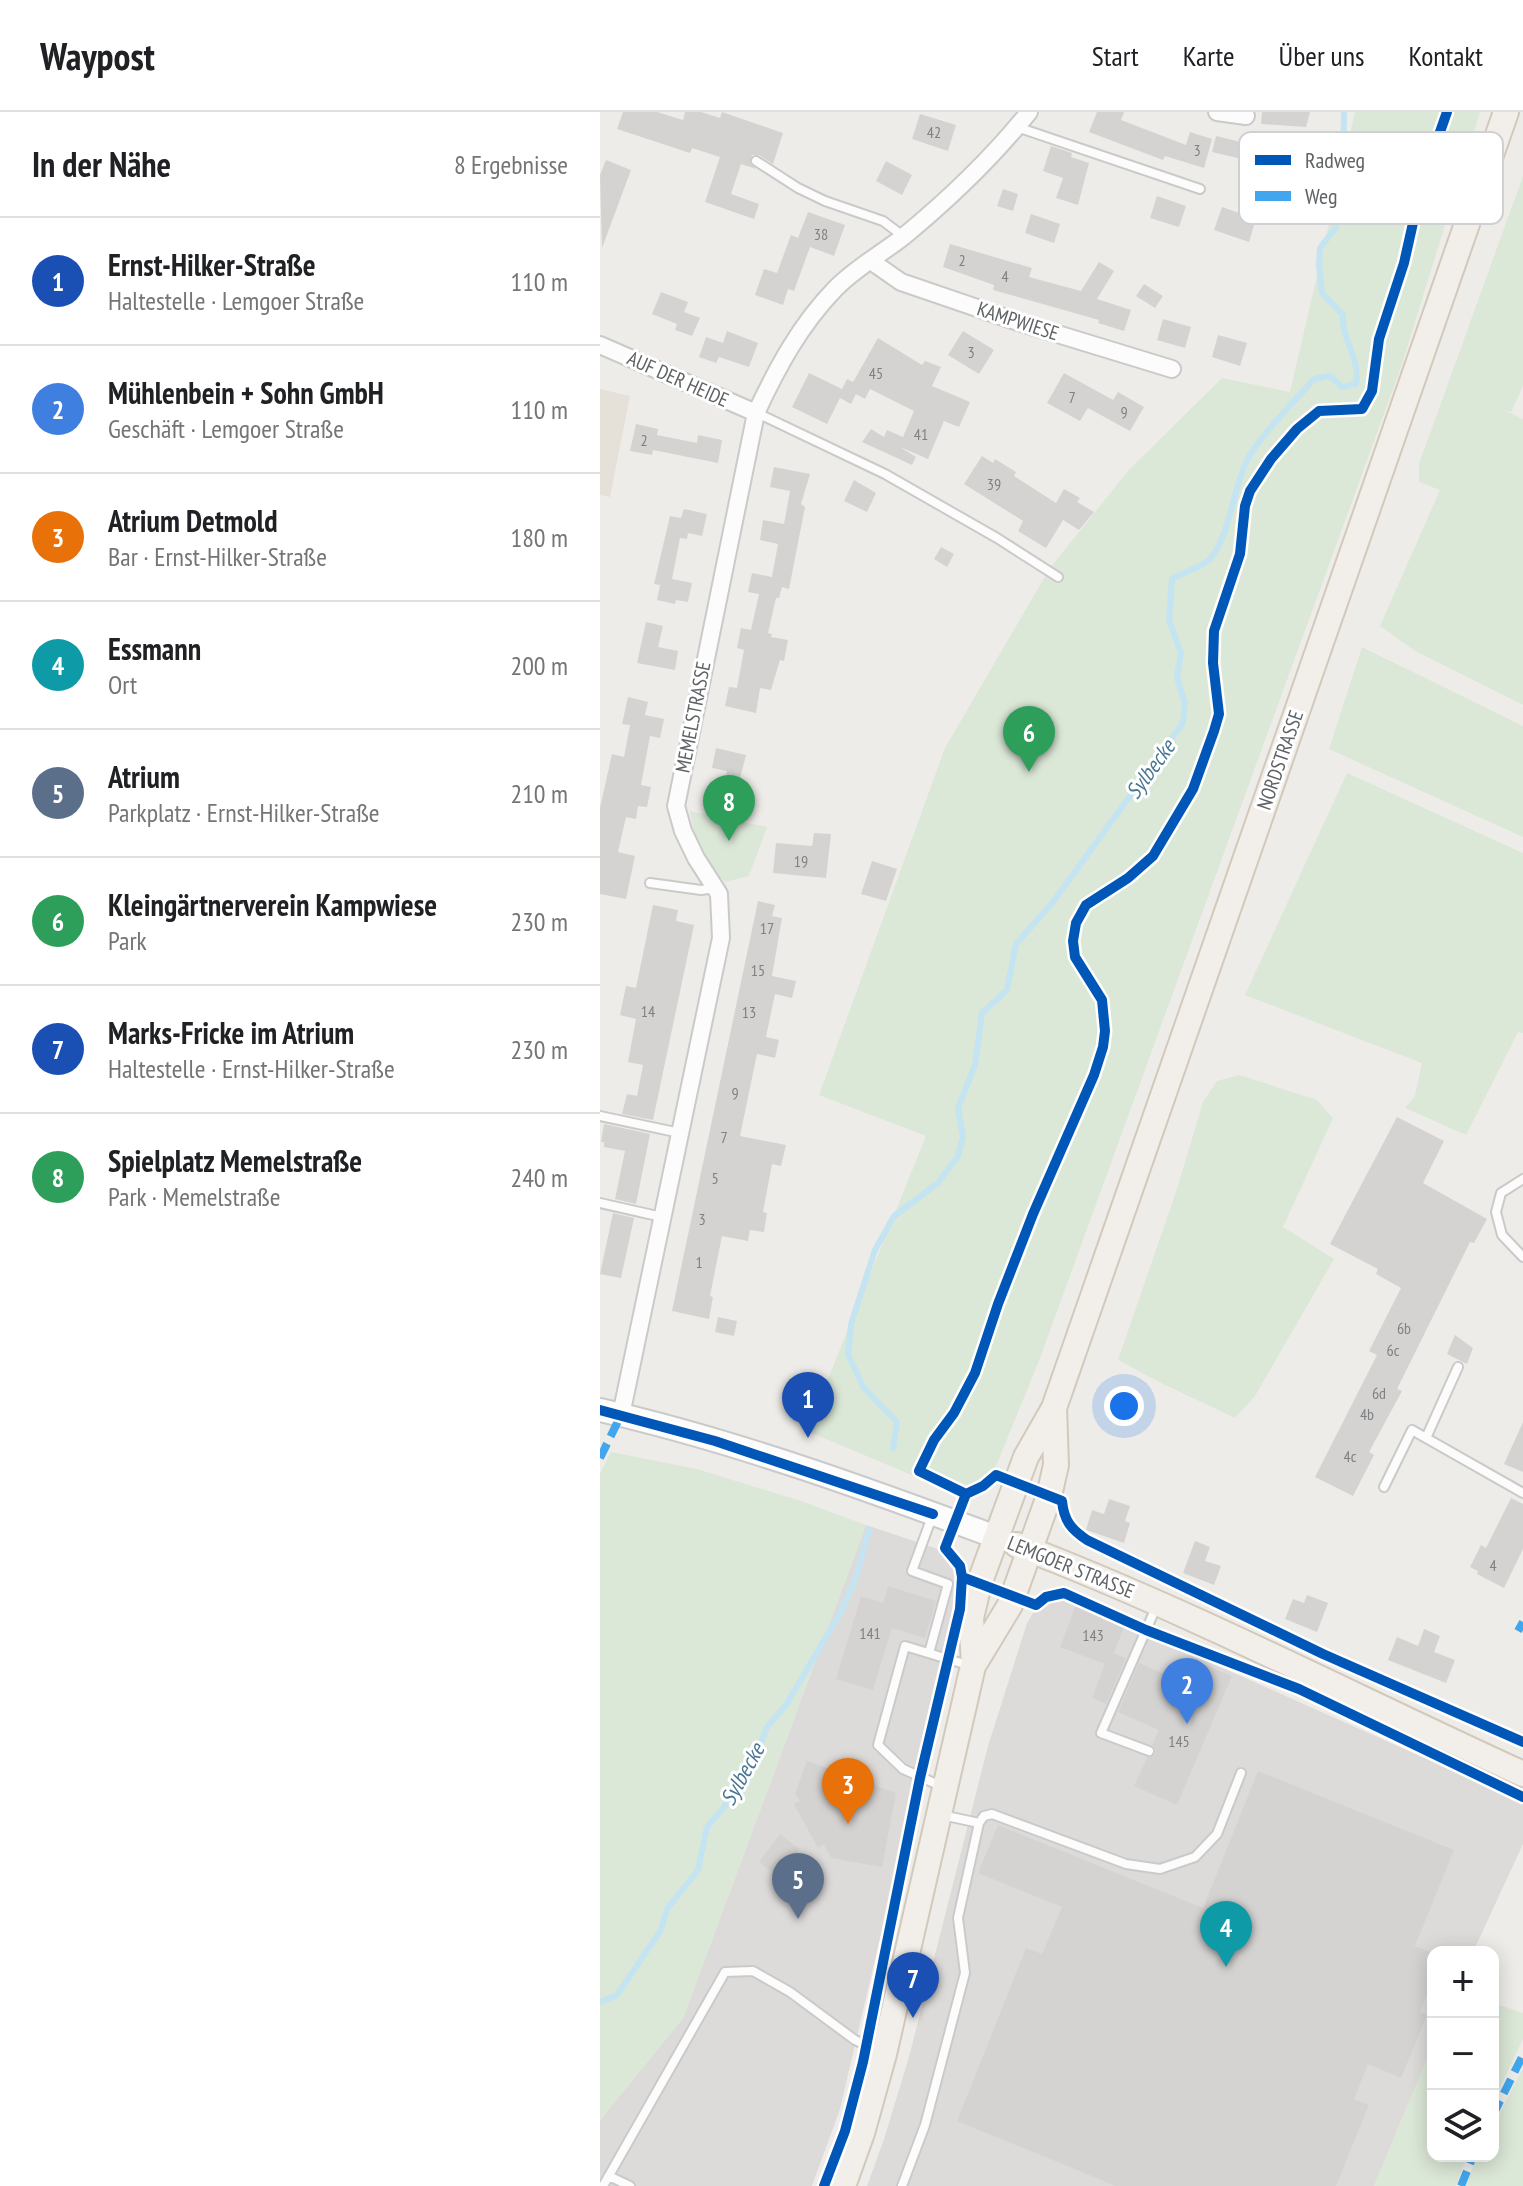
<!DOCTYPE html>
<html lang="de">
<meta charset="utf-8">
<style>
:root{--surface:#fff;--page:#f6f6f6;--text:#202124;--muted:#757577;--line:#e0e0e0;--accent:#ea580c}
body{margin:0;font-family:"PT Sans Narrow",sans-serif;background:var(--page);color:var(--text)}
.controls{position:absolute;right:24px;bottom:24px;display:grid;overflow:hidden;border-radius:16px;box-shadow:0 4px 20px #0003}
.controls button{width:72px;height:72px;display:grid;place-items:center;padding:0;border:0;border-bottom:2px solid var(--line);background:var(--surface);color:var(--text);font:40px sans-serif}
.you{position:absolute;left:524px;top:1294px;width:28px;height:28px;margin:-20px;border:6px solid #fff;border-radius:50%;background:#1a73e8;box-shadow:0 0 0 12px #1a73e833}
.badge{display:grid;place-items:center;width:52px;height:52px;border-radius:50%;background:var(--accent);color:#fff;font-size:26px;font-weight:700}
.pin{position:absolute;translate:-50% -66px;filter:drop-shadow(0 2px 4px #0008)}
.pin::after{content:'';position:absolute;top:42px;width:28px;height:24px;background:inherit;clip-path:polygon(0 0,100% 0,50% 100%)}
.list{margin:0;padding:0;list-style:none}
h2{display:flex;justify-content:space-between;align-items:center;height:104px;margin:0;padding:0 32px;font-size:34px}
h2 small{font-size:26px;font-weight:400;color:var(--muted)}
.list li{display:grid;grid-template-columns:52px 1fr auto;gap:24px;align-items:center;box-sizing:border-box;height:128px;padding:0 32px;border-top:2px solid var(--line)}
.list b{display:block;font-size:30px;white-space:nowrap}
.list p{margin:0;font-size:26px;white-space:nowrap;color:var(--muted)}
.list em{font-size:26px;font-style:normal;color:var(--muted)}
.icon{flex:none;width:44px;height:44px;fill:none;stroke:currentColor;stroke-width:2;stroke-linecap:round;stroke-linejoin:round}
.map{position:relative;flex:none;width:923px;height:2074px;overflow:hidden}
header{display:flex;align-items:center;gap:48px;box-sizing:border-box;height:112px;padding:0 40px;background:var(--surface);border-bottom:2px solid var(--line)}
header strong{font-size:38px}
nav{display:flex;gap:44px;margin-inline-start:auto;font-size:28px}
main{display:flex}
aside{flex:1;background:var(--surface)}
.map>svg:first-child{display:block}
.commercial{fill:#e6e1d8}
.industrial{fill:#dddbda}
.green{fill:#dbe7d7}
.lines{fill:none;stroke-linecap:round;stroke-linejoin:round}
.stream{stroke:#c4e4f1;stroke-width:6}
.building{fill:#d5d3d2}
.lane-casing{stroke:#cbcac9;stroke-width:12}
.street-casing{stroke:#cbcac9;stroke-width:20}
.secondary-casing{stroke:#cacac9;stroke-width:26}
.primary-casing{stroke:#d2c9ba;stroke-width:28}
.lane{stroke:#fcfcfc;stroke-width:8}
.street{stroke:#fcfcfc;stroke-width:16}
.secondary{stroke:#fcfcfc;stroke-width:22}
.primary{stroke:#f2efea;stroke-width:24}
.quiet{stroke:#41a6ee;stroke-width:8;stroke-dasharray:16 8;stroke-linecap:butt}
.cycleway-casing{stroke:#fff;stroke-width:15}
.cycleway{stroke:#0057b8;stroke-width:10}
.labels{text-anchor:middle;stroke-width:6;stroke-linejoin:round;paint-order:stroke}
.number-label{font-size:16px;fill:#7e8082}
.street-label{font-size:20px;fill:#5f6366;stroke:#fff}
.water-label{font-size:22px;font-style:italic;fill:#497795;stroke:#fff}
.key{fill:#fff;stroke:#cfd0d1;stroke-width:2}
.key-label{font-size:22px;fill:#5f6366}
</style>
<header>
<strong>Waypost</strong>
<nav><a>Start</a><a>Karte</a><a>Über uns</a><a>Kontakt</a></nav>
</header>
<main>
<aside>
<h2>In der Nähe<small>8 Ergebnisse</small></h2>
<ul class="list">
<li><span class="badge" style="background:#1a4fb4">1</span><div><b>Ernst-Hilker-Straße</b><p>Haltestelle · Lemgoer Straße</p></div><em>110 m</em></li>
<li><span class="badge" style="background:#3f7fe0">2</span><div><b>Mühlenbein + Sohn GmbH</b><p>Geschäft · Lemgoer Straße</p></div><em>110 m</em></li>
<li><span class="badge" style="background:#e8710a">3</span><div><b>Atrium Detmold</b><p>Bar · Ernst-Hilker-Straße</p></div><em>180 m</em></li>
<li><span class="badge" style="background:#0f9aa8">4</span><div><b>Essmann</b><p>Ort</p></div><em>200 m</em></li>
<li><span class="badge" style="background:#5c6f8a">5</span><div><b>Atrium</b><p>Parkplatz · Ernst-Hilker-Straße</p></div><em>210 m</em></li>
<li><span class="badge" style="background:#2e9e5b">6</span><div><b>Kleingärtnerverein Kampwiese</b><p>Park</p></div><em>230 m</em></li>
<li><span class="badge" style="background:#1a4fb4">7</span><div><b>Marks-Fricke im Atrium</b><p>Haltestelle · Ernst-Hilker-Straße</p></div><em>230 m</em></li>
<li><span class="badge" style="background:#2e9e5b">8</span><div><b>Spielplatz Memelstraße</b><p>Park · Memelstraße</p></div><em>240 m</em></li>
</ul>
</aside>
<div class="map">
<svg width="923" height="2074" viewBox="0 0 923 2074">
<rect width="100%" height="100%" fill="#eeece9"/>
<path class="commercial" d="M0,277L30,284L10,385L0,383Z"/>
<path class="industrial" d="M266,1413L344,1439L356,1451L360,1465L343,1558L240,1997L212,2074H0V2008L83,1906Z
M464,1485L923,1690V1732L873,1840H833V1933L774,2074H267L284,2027L309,1945L388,1634L427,1511L433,1501L445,1489Z"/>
<path class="green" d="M755,0H880L801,255L440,1246L396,1354L371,1375L345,1377L207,1319L326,1024L219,983L345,636L450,456L528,359L622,266L690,280Z
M923,64V274L911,300L902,297L923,307V593L815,539L780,514L840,378L819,370V352Z
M762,535L923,614V725L729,637Z
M747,661L923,741V921L918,920L866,1023L805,996L815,984L822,951L645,883Z
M90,699L167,715L149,764L125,770C104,750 94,728 90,699Z
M639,963L717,988L733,1006L683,1115L734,1147L655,1284L635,1306L561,1271L518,1248L577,1077L603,990L617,969Z
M11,1340L97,1357L204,1390L266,1413L83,1906L0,2008V1362Z
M893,1891L923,1901V1927L893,1990Z
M833,1933V2044H867L856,2074H774Z
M923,1956V2074H866L877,2044H893V2014Z"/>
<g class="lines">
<path class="stream" d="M293,1336L297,1310L264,1276L248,1243L251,1212L275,1138L294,1104L338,1071L358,1044L363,1025L358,996L375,953L382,901L407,878L416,832L453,790L583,611L585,592L577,565L581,541L569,508L572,467C582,461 604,454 610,447C632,421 632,374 650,343C665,318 695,289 714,267L730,264L742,275L756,272C761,247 741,227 743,203L722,181L719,153L720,136L736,115L732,96L743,56L744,0
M0,1890L17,1883L61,1818L67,1797L98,1758L107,1715L125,1694L138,1664L158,1638L167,1615L186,1593L242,1498L256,1465L269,1418"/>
</g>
<path class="building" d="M23,0H57L83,8L85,0H101L120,6L122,0L183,21L173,52L159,43H152L150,51L156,57L141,52L131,82L159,92L154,107L105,90L120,45L92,36L90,41L17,17Z
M497,0H524L521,8L586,33L590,20L612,27L604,56L565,44L563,48L489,20Z
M662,0H710L706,15L661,12Z
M320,2L356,13L348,39L312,27Z
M616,24L678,39L667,81L639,74L646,48L612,40Z
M451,34L472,41L471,45L489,51L478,93L456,86L463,66L443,59Z
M6,48L31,58L2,136L0,63Z
M286,49L312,63L302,83L276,69Z
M403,77L418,82L413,99L397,94Z
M557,84L586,94L579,115L550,106Z
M622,95L656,107L649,130L614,118Z
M208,100L245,113L234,144L210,135L194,179L188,177L183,193L155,183L164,157L177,161L191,123L198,126Z
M431,102L460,112L454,131L425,121Z
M350,132L432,156L429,165L481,179L499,150L514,159L497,187L531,198L524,219L498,211L499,208L393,178L394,173L343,155Z
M544,172L563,184L555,196L536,184Z
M61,180L88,190L84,200L100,206L92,224L75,218L77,212L52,202Z
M563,207L591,215L585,236L557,228Z
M127,219L158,231L149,255L119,245L116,251L99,245L106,225L123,231Z
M363,219L394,238L379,262L348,243Z
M618,223L647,231L640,254L612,245Z
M278,226L322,253L325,249L341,255L332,274L370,290L359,315L344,309L328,347L300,335L316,345L312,353L262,330L271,317L284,325L287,318L303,325L314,299L270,277L265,287L256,282L251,292L240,286L227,312L192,295L209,261L242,277L247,267L253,270Z
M464,261L513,288L518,280L544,295L530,319L488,296L480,309L447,291Z
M36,312L58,317L57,323L97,331L98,323L122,328L118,351L53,338L52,343L30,339Z
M382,344L393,351L395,347L416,360L414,364L456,391L464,377L480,386L477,390L494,400L479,418L463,408L446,436L418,419L423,409L364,372Z
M174,355L210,362L201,392L205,395L189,477L182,475L179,486H176L168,521L172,522L171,525L188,528L184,549L180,548L171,578L160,576L156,601L125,594L129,575L137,576L144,538L137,536L141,516L151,518L159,482L148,480L152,461L172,465L178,432L160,428L163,408L184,412L190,379L170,375Z
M254,368L276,381L267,400L244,389Z
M84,397L107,402L102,424L88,421L87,427L80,426L72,467L92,471L88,490L76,488L75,492L57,488L60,473L54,472L70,404L81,406Z
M341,435L354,442L347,455L334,447Z
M46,510L63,514L58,535L78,539L75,558L37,551Z
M28,585L48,590L45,603L64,607L60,626L50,624L41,673L51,675L47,695L38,694L36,707L26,705L18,740L35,744L26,787L0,782V696L12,642L24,645L30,613L22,612Z
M116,636L146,643L137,678L123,675L127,659L112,656Z
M214,721L231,722L226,766L173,761L176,731L212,734Z
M272,749L297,757L286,789L261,782Z
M158,789L175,793L172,804L182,806L172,864L196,869L192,886L175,882L166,925L179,928L175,946L157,942L140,1024L186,1033L181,1054L172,1052L163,1100L167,1101L164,1120L150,1118L148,1129L122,1124L110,1184L113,1185L109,1207L72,1199Z
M53,793L78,798L76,809L94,813L53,1008L22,1002L27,982L37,984L43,953L28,950L36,907L20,903L26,874L36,876Z
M797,1005L844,1029L823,1071L887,1107L874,1131L870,1130L797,1277L802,1279L769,1340L774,1343L753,1384L715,1365L777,1243L769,1239L801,1176L776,1162L778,1157L730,1132Z
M4,1012L50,1022L36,1092L15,1087L25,1039L4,1035V1030H1Z
M13,1101L34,1106L21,1166L0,1162Z
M118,1205L137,1209L134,1224L115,1220Z
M855,1223L873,1236L867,1252L847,1242Z
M923,1310V1360L904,1352Z
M911,1386L923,1392V1437L904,1476L877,1462L878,1459L870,1455L881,1433L886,1436Z
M509,1387L530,1394L525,1409L530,1411L524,1431L486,1418L492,1398L504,1402Z
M595,1429L610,1435L605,1449L621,1454L614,1473L583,1461Z
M288,1474L336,1489L325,1526L292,1516L273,1578L236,1567L261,1484L283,1491Z
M707,1483L728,1491L717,1520L685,1507L693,1487L704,1491Z
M476,1493L525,1512L514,1541L526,1546L506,1592L492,1586L505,1552L460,1535Z
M824,1517L840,1524L834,1540L855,1548L846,1571L788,1548L797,1525L818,1534Z
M539,1551L596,1576L606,1553L632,1564L577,1693L534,1674L547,1646L555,1642L556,1637L552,1633L559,1618L518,1600Z
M207,1649L296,1681L282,1755L231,1746L224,1732L218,1736L194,1692L200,1689L195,1682Z
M658,1659L854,1738L815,1834L833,1841V1869L820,1900L827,1903L801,1966L768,1952L754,1987L769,1993L736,2074H516L357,2009L426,1836L442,1842L462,1795L378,1761L398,1713L603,1796Z
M180,1722L199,1737L178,1764L159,1750Z"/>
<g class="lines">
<defs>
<path id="lane" d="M417,15L600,77
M156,49L198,76L225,89L283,109L303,124
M157,301L285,362L397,426L458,465
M50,771L101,778L115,776
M0,1004L80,1021
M923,1067L901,1081L896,1100L902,1123L923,1145
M0,1091L62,1105
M826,1326L923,1381
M784,1375L812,1318L826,1326L858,1255
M329,1541L348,1472L312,1459L333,1402
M549,1639L501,1621L557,1493
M343,1675L303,1657L278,1633L305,1534L371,1554
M342,1703L379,1711
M9,2064L30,2074
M3,2074L125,1860L153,1859L190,1880L255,1928L282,1941
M302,2074L325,2013L365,1861L358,1806L379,1711L384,1704L392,1702L526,1752L560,1757L595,1745L617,1722L641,1661"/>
<path id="street" d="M617,0L646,4
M271,149L301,170L418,210L572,257
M0,233L156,301
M21,1303L121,826L119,782L96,746L83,719L76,694L156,301C177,256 200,213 235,177C254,157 281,142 303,125C348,88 392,46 429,0"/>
<path id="secondary" d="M0,1298C135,1329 267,1377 396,1425"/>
<path id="primary" d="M417,1433C590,1499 754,1585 923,1662
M374,1551L371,1506L379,1472L426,1345L454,1296L906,0
M243,2074L262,2021L284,1942L373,1554L410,1493L449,1384L456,1353L454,1296"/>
</defs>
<use href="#lane" class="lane-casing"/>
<use href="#street" class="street-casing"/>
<use href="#secondary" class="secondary-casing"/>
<use href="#primary" class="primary-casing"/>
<use href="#lane" class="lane"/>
<use href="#street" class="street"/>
<use href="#secondary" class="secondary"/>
<use href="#primary" class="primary"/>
<path class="quiet" d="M0,1346L21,1303
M918,1519L923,1510
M893,2003L923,1943
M861,2074L873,2044"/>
<defs>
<path id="cycleway" d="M0,1298L115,1329L333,1402
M366,1382L319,1359L334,1328L354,1301L375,1261L398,1192L433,1102L494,963L503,935L505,919L502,888L475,845L473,829L476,811L486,793L528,766L553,744L593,677L614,619L619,602L613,551L614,519L640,442L645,394L650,379L671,347L697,317L719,299L762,297L772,279L779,227L804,151L822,71L847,0
M362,1465L436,1493L446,1485L464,1481L546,1518L699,1577L923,1685
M224,2074L245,2019L263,1950L320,1666L360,1497L362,1465L360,1454L345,1436L366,1382L383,1374L396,1363L462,1389C464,1409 471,1417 487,1428L723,1542L923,1630"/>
</defs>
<use href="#cycleway" class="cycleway-casing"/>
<use href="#cycleway" class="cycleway"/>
</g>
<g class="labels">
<g class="number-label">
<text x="334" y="26">42</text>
<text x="597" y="44">3</text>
<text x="221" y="128">38</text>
<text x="362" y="154">2</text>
<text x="405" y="170">4</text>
<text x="371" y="246">3</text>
<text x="276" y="267">45</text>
<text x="472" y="291">7</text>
<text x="524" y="306">9</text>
<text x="321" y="328">41</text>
<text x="44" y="334">2</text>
<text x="394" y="378">39</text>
<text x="201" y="755">19</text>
<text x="167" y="822">17</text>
<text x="158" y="864">15</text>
<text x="48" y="905">14</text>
<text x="149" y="906">13</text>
<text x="135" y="987">9</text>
<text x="124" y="1031">7</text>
<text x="115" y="1072">5</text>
<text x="102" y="1113">3</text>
<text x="99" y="1156">1</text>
<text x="804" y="1222">6b</text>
<text x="793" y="1244">6c</text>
<text x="779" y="1287">6d</text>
<text x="767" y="1308">4b</text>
<text x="750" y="1350">4c</text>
<text x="893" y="1459">4</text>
<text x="270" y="1527">141</text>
<text x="493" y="1529">143</text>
<text x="579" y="1635">145</text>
</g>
<g class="street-label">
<text transform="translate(418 209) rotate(18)" y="7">KAMPWIESE</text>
<text transform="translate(78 267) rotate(24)" y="7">AUF DER HEIDE</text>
<text transform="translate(93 605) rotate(-79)" y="7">MEMELSTRASSE</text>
<text transform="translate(680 648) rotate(-71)" y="7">NORDSTRASSE</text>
<text transform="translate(471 1455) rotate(22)" y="7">LEMGOER STRASSE</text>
</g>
<g class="water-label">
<text transform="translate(550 657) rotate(-54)" y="8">Sylbecke</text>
<text transform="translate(142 1662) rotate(-61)" y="8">Sylbecke</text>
</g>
</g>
<rect x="639" y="20" width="264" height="92" rx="12" class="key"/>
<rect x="655" y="43" width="36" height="10" fill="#0057b8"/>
<rect x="655" y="79" width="36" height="10" fill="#41a6ee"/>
<g class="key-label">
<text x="705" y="56">Radweg</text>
<text x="705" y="92">Weg</text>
</g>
</svg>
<div class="controls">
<button>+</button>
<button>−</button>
<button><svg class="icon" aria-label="layers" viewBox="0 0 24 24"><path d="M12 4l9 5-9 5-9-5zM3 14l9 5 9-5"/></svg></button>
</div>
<div class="you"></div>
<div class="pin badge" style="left:208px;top:1326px;background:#1a4fb4">1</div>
<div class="pin badge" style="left:587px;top:1612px;background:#3f7fe0">2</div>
<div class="pin badge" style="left:248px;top:1712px;background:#e8710a">3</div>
<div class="pin badge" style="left:626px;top:1855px;background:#0f9aa8">4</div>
<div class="pin badge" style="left:198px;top:1807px;background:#5c6f8a">5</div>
<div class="pin badge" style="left:429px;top:660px;background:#2e9e5b">6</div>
<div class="pin badge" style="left:313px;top:1906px;background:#1a4fb4">7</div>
<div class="pin badge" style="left:129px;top:729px;background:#2e9e5b">8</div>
</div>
</main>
